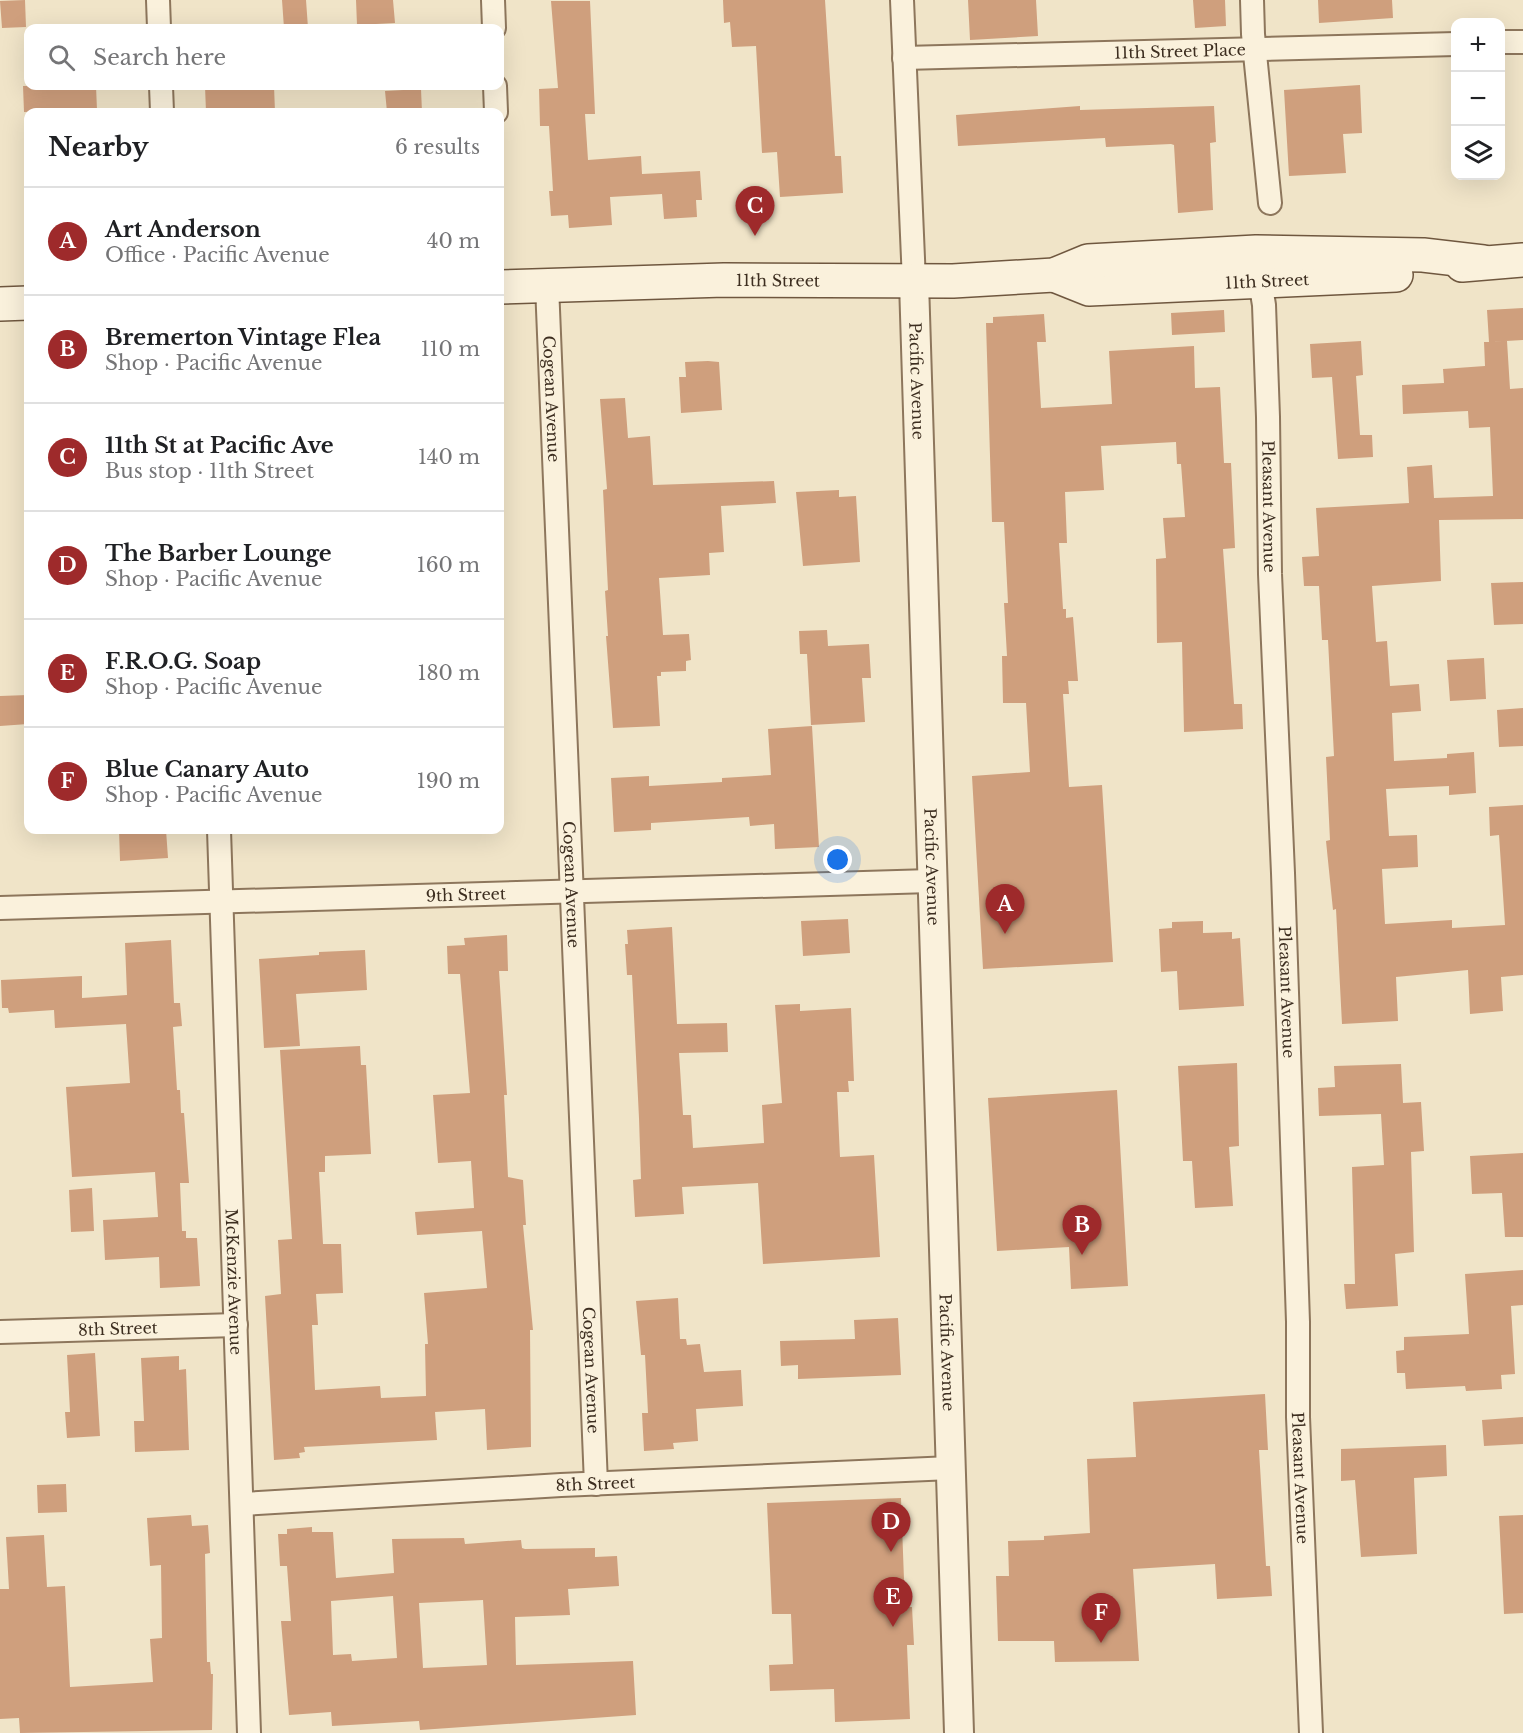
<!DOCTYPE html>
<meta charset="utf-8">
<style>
:root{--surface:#fff;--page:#f6f6f6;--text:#202124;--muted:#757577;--line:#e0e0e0;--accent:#9e2a2b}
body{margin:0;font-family:"Libre Baskerville",serif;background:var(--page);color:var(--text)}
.controls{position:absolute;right:18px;top:18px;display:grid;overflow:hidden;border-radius:12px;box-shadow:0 6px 24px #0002}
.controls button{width:54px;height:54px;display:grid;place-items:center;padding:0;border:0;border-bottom:2px solid var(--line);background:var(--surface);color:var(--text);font:30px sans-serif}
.you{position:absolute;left:838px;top:860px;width:21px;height:21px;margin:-15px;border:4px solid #fff;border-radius:50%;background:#1a73e8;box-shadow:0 0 0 9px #1a73e833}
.badge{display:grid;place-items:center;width:39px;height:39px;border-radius:50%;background:var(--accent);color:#fff;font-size:20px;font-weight:700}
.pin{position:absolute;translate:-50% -50px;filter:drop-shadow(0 2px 3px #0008)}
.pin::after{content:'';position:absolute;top:32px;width:21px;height:18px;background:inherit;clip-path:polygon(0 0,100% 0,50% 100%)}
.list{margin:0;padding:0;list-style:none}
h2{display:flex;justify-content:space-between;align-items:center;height:78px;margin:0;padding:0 24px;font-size:26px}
h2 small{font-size:20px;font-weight:400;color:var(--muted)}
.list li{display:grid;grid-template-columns:39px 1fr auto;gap:18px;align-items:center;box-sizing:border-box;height:108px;padding:0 24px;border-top:2px solid var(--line)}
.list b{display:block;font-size:22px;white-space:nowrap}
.list p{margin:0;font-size:20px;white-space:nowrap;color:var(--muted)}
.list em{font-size:20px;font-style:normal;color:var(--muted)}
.icon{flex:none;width:33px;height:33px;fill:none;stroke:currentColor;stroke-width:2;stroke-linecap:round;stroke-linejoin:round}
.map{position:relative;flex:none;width:1523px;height:1733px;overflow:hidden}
.search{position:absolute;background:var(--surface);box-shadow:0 6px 24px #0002;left:24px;top:24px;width:480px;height:66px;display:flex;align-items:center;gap:15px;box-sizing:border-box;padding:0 21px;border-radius:12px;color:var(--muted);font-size:22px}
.panel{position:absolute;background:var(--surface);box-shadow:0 6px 24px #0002;left:24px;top:108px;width:480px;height:726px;border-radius:12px}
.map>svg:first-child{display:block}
.building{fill:#cf9f7d;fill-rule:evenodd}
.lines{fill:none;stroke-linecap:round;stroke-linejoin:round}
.minor-casing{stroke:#8d765c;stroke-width:26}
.tertiary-casing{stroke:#8d765c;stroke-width:32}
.secondary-casing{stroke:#6f573f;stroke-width:36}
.minor{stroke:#faf1dc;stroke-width:22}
.tertiary{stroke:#faf1dc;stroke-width:28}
.secondary{stroke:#faf1dc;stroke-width:33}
.labels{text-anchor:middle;stroke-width:6;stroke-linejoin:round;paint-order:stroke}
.street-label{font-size:16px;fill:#3d2e20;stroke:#f7eed8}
</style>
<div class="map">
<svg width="1523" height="1733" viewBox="0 0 1523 1733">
<rect width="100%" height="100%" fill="#f0e4c8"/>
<path class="building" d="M25,0L26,27L2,28L0,1Z
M282,0H306L308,28H284Z
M356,0H393L395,23L357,25Z
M723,0H825L835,156H841L843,193L780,197L777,152L762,153L756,46L732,47L730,22L724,23Z
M968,0H1036L1038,36L970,40Z
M1193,0H1225L1226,26L1195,28Z
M1318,0H1392L1393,18L1319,23Z
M551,1H590L595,114H585L588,160L641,156L642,174L700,171L702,200H696L697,217L664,219L662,194L610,197L612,225L569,228L568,215L551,216L549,191H553L549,126H540L539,89L558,88Z
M1360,85L1362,133L1343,134L1346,173L1289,176L1284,90Z
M23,86H96L97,110L24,112Z
M205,86H274L275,112H206Z
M421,89L422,112H387L385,91Z
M1080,106V110L1214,106L1216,142L1210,143L1213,210L1178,213L1174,145L1171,144L1106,147L1105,138L958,146L956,115Z
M1523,308V340L1489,342L1487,310Z
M1224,310L1225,332L1172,335L1171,313Z
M1044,314L1046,342H1037L1041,408L1112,404L1109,351L1194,346L1195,388L1220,387L1224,463H1231L1235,548L1223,549L1234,704H1242L1243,729L1184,732L1182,642L1157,643L1156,559L1166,558L1163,518L1185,517L1181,464H1177L1176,442L1101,446L1104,490L1065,492L1067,543H1059L1063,609H1066V618L1073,617L1078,681H1068L1069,694H1063L1069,787L1102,785L1113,962L983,969L972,776L1030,772L1026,703H1003L1002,656H1007L1004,603H1008L1004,522H992L986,323H993V317Z
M1361,341L1363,375L1356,376L1360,435H1372L1373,457L1338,459L1332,377L1312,378L1310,344Z
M1507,341L1510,389L1523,388V519L1439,520L1441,581L1372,586L1376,642L1387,641L1390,686L1419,684L1421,711L1392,713L1394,761L1447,758V754L1474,752L1476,793L1449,795V786L1386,789L1389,836L1417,835L1418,867L1382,869L1385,924L1452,920V928L1505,925L1499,835L1490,836L1489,807L1523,805V975L1501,977L1503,1011L1470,1014L1468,970L1396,977L1398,1021L1342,1024L1336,909L1333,910L1326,841L1330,840L1326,757L1334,756L1328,640H1322L1319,586H1304L1302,557L1319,556L1316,508L1409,503L1407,467L1432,465L1434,498L1493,496L1490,427L1469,428L1468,411L1403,414L1402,385L1444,383L1443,369L1485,366L1484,342Z
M708,361L719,362L722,410L681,413L679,377H686L685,362Z
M625,398L628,438L650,436L653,485L774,481L776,503L721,506L724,552L709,553L710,575L659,578L663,635L689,634L691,660L686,661V671L661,672V676H657L660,726L613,728L606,636H608L605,591L608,590L603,490L607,489L600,399Z
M839,490V497L856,496L860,562L803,566L796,492Z
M1523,582V624L1494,625L1491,583Z
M827,630L828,646L869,644L871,678H862L865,722L811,725L807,654H800L799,631Z
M1484,658L1486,699L1450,701L1447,660Z
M28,695V724L0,726V696Z
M1523,708V746L1499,747L1497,710Z
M812,726L819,847L775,849L774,824L750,826L749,817L651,823V830L614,832L611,778L649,776V786L722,782V778L771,775L768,729Z
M119,830H166L168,858L120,861Z
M848,919L850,953L803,956L801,921Z
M1203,921V933L1232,932V939L1240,938L1244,1006L1179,1010L1177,971L1161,972L1159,929L1172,928V922Z
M672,927L677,1024L727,1023L728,1052L679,1053L683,1115H691L693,1148L764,1143L762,1105L782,1103L775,1005L800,1004V1011L851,1008L854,1081H848L849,1092H837L840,1157L874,1155L880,1257L763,1264L758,1183L682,1187L684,1214L635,1217L633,1180L641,1179L639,1118L632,975H627L625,944H628L627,930Z
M507,935L508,971H499L507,1095H504L508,1177L523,1180L526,1225H523L533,1330H530L531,1447L487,1450L485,1409L435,1412L437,1440L304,1447L305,1452L299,1453L300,1458L274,1460L265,1296L281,1294L278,1240L292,1239L280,1050L360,1046L361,1065H366L371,1154L325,1156V1172H319L323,1244H341L343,1293L316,1294L318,1325H312L315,1390L380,1386L381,1398L426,1396L425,1344H428L424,1293L487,1288L482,1231L417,1235L415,1212L474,1208L471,1161L438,1163L433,1095L470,1093L460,974H448L447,946L465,945L464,938Z
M171,940L174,1003H180L182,1026L173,1027L177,1090H180L181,1113H184L189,1183H180L182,1231H186V1238H197L200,1286L160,1288L159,1257L105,1260L103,1220L158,1217L155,1172L72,1177L66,1087L130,1083L126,1024L55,1028L54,1010L9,1013L8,1008H2L1,980L82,976V998L127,995L125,943Z
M365,950L367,990L296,994L300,1046L264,1048L259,959L319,955V952Z
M1237,1063L1239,1146L1229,1147L1233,1206L1195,1208L1192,1161H1183L1178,1066Z
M1401,1064L1403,1103L1421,1102L1424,1151L1411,1152L1414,1252L1395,1254L1398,1306L1346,1309L1344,1284H1355L1352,1167L1384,1165L1381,1114L1319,1116L1318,1088L1335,1087L1334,1066Z
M1117,1090L1128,1286L1071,1289L1069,1247L997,1251L988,1098Z
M1523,1153V1237H1505L1502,1193L1472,1194L1470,1156Z
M92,1188L94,1231L71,1232L69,1190Z
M1523,1270V1305L1511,1306L1515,1374L1501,1375L1502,1389L1466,1391L1465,1386L1406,1389L1405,1373H1397L1396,1351L1404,1350V1337L1469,1334L1465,1274Z
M678,1298L680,1339H686L687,1345L700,1344L704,1372L741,1370L743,1406L696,1409L698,1441L673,1443L674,1449L644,1451L642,1413H648L645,1355H641L636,1301Z
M898,1318L901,1375L798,1379V1365L781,1366L780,1341L855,1339L854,1320Z
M95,1353L100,1436L67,1438L65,1412H70L67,1355Z
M179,1356V1370L186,1369L189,1450L135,1452L134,1421H144L141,1358Z
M1265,1394L1268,1450H1259L1266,1566H1270L1272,1596L1217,1599L1215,1564L1133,1569L1139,1661L1055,1662L1054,1641H998L996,1576H1009L1008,1541L1044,1540V1536L1090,1533L1087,1459L1136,1457L1133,1402Z
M1523,1417V1444L1484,1446L1482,1420Z
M1446,1445L1447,1476L1414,1478L1417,1554L1361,1557L1355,1480L1341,1481V1449Z
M66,1484L67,1512L38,1513L37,1485Z
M901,1498L905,1607H912L914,1645H907L910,1719L835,1722L834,1689L770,1691L769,1665L793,1664L791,1614H772L767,1503Z
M191,1515L192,1526L208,1525L210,1553L205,1554L207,1662H210L211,1674H213L212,1730L20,1733L19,1718L0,1719V1589H9L6,1537L44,1535L47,1587L65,1586L70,1687L153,1682L150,1639L162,1638L161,1565L150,1566L147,1518Z
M1523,1515V1613L1504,1614L1499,1516Z
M312,1527V1532H333L336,1578L394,1573L392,1539L464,1538L465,1544L521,1540L522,1548L525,1549L595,1548V1557L617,1556L619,1586L568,1589L570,1615L515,1617L516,1665L633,1661L636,1715L420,1730L419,1721L332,1726L331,1712L289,1715L281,1621H291L287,1566H280L278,1534H287V1529ZM393,1596L397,1658L352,1661L351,1654L333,1655L331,1601ZM483,1600L487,1665L423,1668L419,1603Z"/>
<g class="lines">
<defs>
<g id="minor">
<path d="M158,0L159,28"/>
<path d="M493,0L494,28"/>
<path d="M902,0L914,282"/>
<path d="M1252,0L1253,34L1270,203"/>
<path d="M1500,42H1523"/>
<path id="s1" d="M904,58L1456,44"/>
<path d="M161,86L162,112"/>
<path d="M495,86L496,112"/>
<path id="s2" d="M1258,269L1264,305L1268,417L1270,574L1283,873L1298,1322V1417L1311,1733"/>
<path id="s3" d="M547,285L596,1484"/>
<path id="s4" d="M219,830L249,1733"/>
<path id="s5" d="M0,908L931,881"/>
<path id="s6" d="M0,1332L236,1325"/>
<path id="s7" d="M242,1504L561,1485L951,1468"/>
</g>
<g id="tertiary">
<path id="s8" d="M914,282L959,1733"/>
</g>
<g id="secondary">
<path d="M1462,265L1523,260"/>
<path id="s9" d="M1054,275L1089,289L1396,275"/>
<path id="s10" d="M500,287L724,280L953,281L1054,275L1088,261L1256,252L1423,255L1483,262"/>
<path d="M0,304L28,303"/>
</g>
</defs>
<use href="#minor" class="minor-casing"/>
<use href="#tertiary" class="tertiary-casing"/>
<use href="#secondary" class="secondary-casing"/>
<use href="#minor" class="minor"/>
<use href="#tertiary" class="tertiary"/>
<use href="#secondary" class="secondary"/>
</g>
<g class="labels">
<g class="street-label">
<text dy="6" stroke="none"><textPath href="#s1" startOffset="276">11th Street Place</textPath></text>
<text dy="6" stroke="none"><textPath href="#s10" startOffset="278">11th Street</textPath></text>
<text dy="6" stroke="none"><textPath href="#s9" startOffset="216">11th Street</textPath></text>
<text dy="6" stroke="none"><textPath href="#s8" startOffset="99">Pacific Avenue</textPath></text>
<text dy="6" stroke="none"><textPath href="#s3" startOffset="114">Cogean Avenue</textPath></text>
<text dy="6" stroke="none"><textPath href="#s2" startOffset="238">Pleasant Avenue</textPath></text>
<text dy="6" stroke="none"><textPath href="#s8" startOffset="585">Pacific Avenue</textPath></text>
<text dy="6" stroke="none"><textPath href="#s3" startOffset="600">Cogean Avenue</textPath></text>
<text dy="6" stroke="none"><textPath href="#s5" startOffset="466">9th Street</textPath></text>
<text dy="6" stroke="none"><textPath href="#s2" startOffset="724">Pleasant Avenue</textPath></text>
<text dy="6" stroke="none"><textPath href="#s4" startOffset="452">McKenzie Avenue</textPath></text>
<text dy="6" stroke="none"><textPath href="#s6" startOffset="118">8th Street</textPath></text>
<text dy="6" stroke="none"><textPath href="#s8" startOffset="1071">Pacific Avenue</textPath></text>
<text dy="6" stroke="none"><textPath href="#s3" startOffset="1086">Cogean Avenue</textPath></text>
<text dy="6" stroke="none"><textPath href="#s2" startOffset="1210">Pleasant Avenue</textPath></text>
<text dy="6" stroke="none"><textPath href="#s7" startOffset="354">8th Street</textPath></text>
</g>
</g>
</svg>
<div class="controls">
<button>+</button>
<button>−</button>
<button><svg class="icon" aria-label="layers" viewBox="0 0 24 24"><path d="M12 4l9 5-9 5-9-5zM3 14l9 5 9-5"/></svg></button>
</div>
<div class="you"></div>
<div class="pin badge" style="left:1005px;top:934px">A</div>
<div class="pin badge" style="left:1082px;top:1255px">B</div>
<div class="pin badge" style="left:755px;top:236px">C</div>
<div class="pin badge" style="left:891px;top:1552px">D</div>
<div class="pin badge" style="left:893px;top:1627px">E</div>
<div class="pin badge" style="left:1101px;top:1643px">F</div>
<div class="search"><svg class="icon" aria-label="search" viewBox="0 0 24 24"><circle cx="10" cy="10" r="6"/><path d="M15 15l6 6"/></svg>Search here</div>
<section class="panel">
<h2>Nearby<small>6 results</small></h2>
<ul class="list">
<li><span class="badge">A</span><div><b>Art Anderson</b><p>Office · Pacific Avenue</p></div><em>40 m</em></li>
<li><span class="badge">B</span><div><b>Bremerton Vintage Flea</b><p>Shop · Pacific Avenue</p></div><em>110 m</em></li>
<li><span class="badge">C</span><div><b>11th St at Pacific Ave</b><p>Bus stop · 11th Street</p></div><em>140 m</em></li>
<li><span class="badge">D</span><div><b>The Barber Lounge</b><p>Shop · Pacific Avenue</p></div><em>160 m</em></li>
<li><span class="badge">E</span><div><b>F.R.O.G. Soap</b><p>Shop · Pacific Avenue</p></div><em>180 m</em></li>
<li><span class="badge">F</span><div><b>Blue Canary Auto</b><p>Shop · Pacific Avenue</p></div><em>190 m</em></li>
</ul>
</section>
</div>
